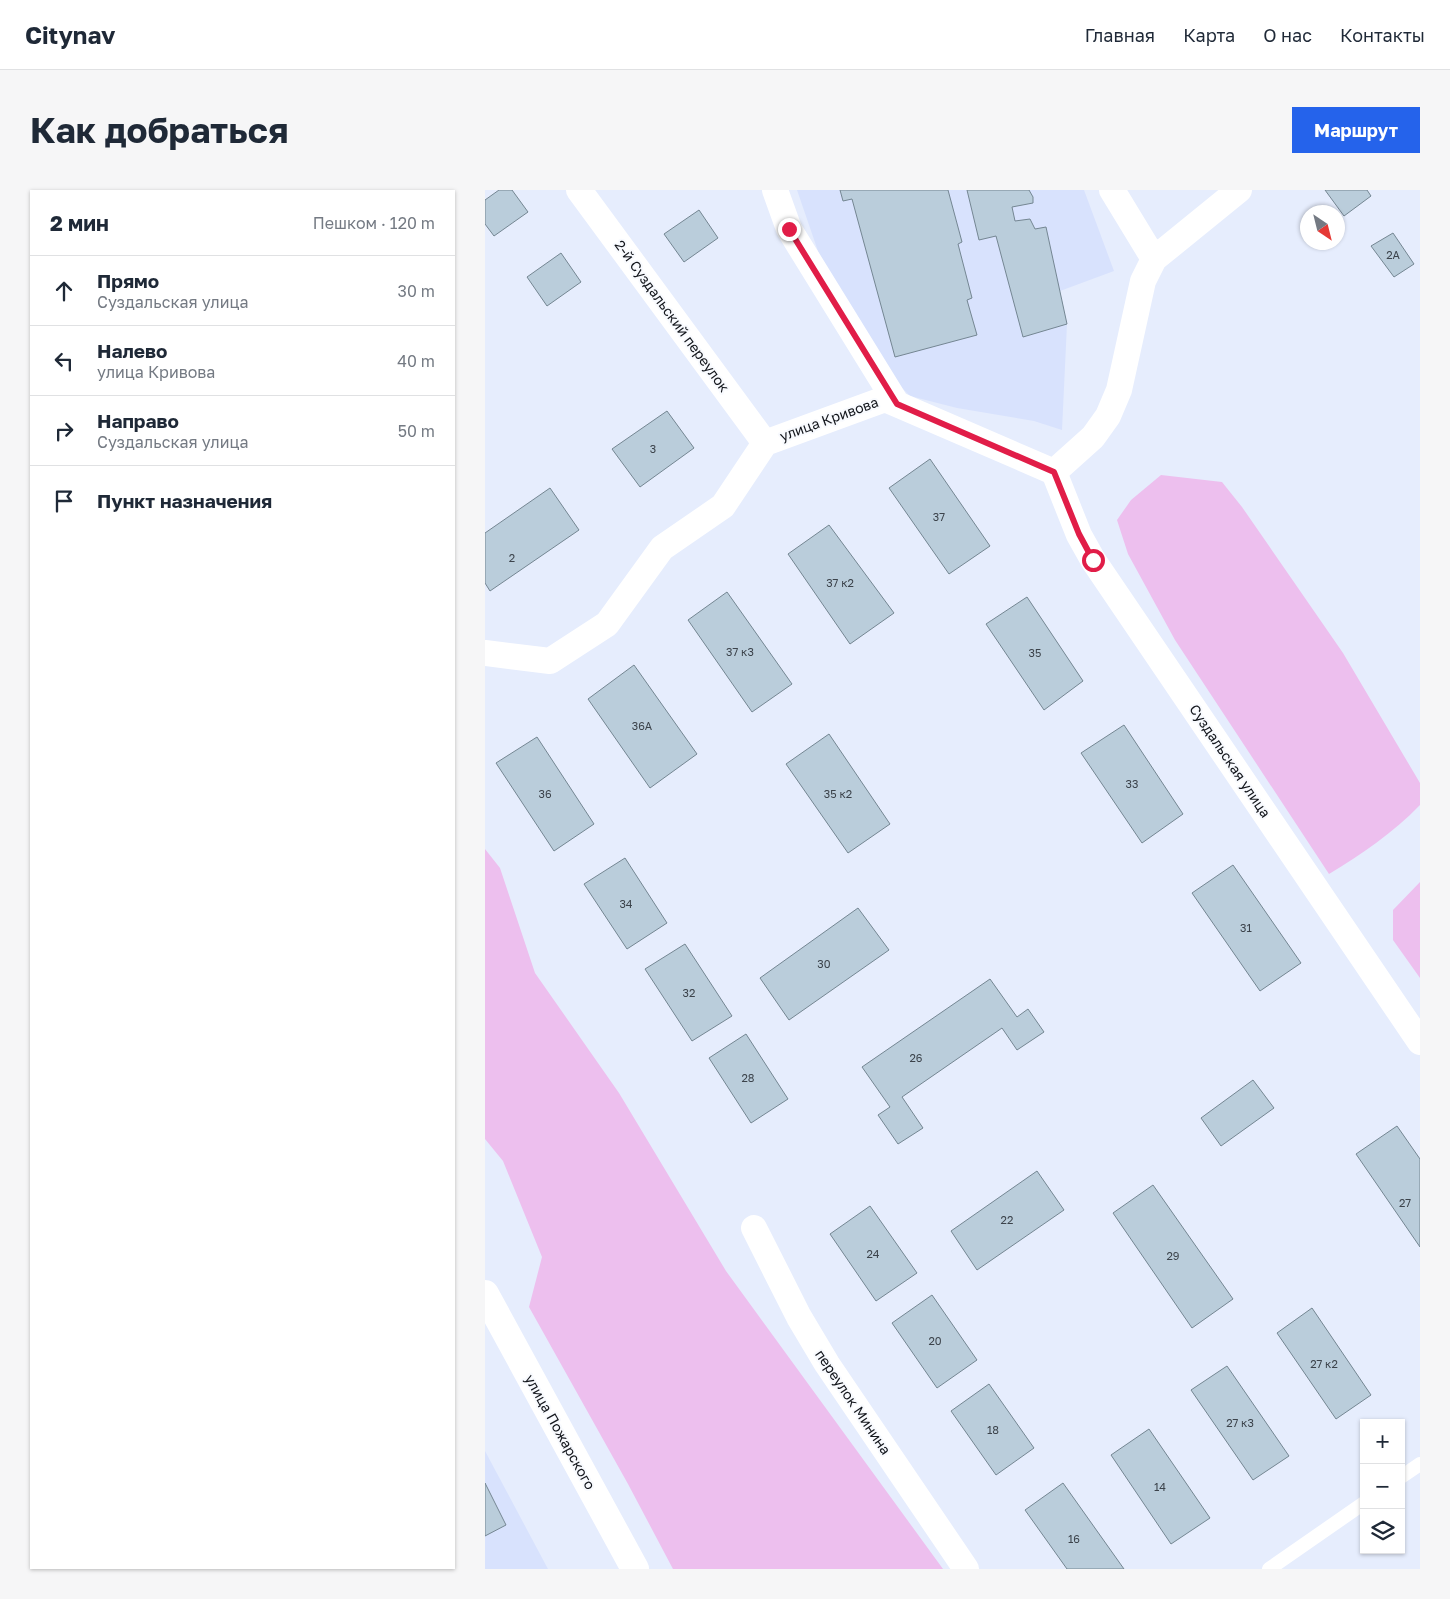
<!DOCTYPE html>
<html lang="ru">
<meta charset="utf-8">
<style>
:root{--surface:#fff;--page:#f6f6f7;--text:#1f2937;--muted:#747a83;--line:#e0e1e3;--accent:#2563eb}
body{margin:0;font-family:"Golos Text",sans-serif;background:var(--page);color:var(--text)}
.controls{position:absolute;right:15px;bottom:15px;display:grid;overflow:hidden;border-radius:0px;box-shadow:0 1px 4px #0004}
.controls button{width:45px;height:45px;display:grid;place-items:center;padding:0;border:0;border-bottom:1px solid var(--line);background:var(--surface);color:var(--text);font:25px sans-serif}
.compass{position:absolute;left:815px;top:15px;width:45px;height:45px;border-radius:50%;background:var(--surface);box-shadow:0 1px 4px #0004;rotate:145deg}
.stop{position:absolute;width:15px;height:15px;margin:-11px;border:4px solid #e11d48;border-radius:50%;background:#fff}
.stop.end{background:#e11d48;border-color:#fff;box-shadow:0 1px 5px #0008}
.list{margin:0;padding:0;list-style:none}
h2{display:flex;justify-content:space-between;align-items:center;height:65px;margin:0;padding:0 20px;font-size:21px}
h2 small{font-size:16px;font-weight:400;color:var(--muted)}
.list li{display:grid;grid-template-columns:32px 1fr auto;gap:15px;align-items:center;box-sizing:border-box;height:70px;padding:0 20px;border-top:1px solid var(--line)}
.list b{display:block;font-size:19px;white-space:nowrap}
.list p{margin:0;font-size:16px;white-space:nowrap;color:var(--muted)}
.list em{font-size:16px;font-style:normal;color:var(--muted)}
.icon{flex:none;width:28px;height:28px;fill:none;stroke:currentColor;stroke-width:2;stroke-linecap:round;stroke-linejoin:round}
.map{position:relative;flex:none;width:935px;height:1379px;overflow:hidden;border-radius:0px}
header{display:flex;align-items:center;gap:30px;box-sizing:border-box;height:70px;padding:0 25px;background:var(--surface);border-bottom:1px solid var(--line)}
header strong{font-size:24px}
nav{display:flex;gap:28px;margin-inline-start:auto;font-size:18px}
.intro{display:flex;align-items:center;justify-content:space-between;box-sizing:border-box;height:120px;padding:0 30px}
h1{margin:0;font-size:35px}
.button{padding:12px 22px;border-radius:0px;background:var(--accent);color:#fff;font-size:18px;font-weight:700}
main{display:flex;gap:30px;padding:0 30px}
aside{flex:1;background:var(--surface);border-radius:0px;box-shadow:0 1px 4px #0004}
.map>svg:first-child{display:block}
.built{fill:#d8e2fd}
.green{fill:#edbfee}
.building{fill:#bacddb;stroke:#748692}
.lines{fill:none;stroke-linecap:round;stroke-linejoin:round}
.service{stroke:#fff;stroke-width:14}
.minor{stroke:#fff;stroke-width:26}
.tertiary{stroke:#fff;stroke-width:28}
.route{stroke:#e11d48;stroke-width:6}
.labels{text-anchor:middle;stroke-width:4;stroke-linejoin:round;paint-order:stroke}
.number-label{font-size:11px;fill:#3c434b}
.street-label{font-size:14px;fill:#12151b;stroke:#f8fafe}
</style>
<header>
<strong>Citynav</strong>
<nav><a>Главная</a><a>Карта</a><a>О нас</a><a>Контакты</a></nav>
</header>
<div class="intro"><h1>Как добраться</h1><a class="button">Маршрут</a></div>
<main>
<aside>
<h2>2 мин<small>Пешком · 120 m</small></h2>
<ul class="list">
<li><svg class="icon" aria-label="ahead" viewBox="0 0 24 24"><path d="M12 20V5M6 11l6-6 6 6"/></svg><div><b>Прямо</b><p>Суздальская улица</p></div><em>30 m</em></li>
<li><svg class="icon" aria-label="left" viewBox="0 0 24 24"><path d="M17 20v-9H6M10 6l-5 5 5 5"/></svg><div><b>Налево</b><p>улица Кривова</p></div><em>40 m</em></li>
<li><svg class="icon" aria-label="right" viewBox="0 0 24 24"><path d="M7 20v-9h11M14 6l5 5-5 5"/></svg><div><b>Направо</b><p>Суздальская улица</p></div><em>50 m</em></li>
<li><svg class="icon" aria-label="arrive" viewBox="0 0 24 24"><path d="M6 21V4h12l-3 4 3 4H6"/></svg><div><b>Пункт назначения</b></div></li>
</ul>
</aside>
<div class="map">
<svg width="935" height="1379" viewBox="0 0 935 1379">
<rect width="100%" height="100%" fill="#e6edfd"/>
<path class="built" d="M312,0H599L629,81L575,101L582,134L577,240L549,231L472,218L425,206L415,196L335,67Z
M0,1261L63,1379H0Z"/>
<path class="green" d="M676,285L737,292L757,317L858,463L935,593V615C908,643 877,664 844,684L690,450L643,364L632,330L646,310Z
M0,659L15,678L50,783L134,903L241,1081L458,1379H188L143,1294L44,1117L57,1067L18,971L0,949Z
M935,692V788L908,750V720Z"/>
<path class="building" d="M14,0H27L43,22L9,46L0,34V10Z
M355,0H463L477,52L473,54L487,108L482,110L492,145L410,167L367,9L358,11Z
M482,0H544L548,7V13L527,17L530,31L545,29L550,39L561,37L582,134L538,147L511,46L494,50Z
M840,0H882L886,6L859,26Z
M214,20L233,48L199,72L179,44Z
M908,43L929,74L909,87L886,56Z
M76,63L96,92L62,116L42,87Z
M182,221L209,258L155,297L127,259Z
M445,269L505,356L464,384L404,298Z
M65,298L94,340L5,401L0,393V343Z
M344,335L409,423L365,454L303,364Z
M242,402L307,494L267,522L203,430Z
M542,407L598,491L559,520L501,434Z
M149,475L212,564L165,598L103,509Z
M639,535L698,624L657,653L596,563Z
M344,544L405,634L363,663L301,574Z
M52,547L109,634L69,661L11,573Z
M140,668L182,733L142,759L99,694Z
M748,675L816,773L775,801L707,703Z
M373,718L404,760L304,830L275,788Z
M200,754L247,826L207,851L160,779Z
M505,789L532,827L543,819L559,842L532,860L517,838L417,907L438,938L413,954L393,925L405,917L377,877Z
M261,844L303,909L266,933L224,868Z
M768,890L789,918L736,956L716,928Z
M912,936L935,969V1057L871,964Z
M552,981L579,1020L492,1080L466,1041Z
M668,995L748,1109L707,1138L628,1023Z
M385,1016L432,1083L391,1111L345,1044Z
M447,1105L492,1170L452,1198L407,1133Z
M827,1118L886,1205L851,1229L792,1143Z
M742,1176L804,1266L768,1290L706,1200Z
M504,1194L549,1258L511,1285L466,1221Z
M664,1239L725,1328L686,1354L626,1265Z
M0,1293L21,1335L0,1346Z
M578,1293L639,1379H582L540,1320Z"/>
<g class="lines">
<path class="service" d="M916,1287L935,1274
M784,1379L879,1313"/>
<path class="minor" d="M94,0L280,253
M290,0L304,39L412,214
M627,0L669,69
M569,282L594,345L608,370L935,852
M569,282L608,247L623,226L634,200L658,91L669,69L754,0
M0,463L65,471L122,434L177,358L238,316L280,253L400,209L569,282
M269,1038L314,1127L342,1174L481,1379"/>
<path class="tertiary" d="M0,1104L150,1379"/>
</g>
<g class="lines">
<path class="route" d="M304,39L412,214L569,282L594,344L608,370"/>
</g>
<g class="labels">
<g class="number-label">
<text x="908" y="69">2А</text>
<text x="168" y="263">3</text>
<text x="454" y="331">37</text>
<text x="27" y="372">2</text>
<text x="355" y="397">37 к2</text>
<text x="255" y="466">37 к3</text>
<text x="550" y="467">35</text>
<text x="157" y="540">36А</text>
<text x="647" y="598">33</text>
<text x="60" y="608">36</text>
<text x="353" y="608">35 к2</text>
<text x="141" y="718">34</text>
<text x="761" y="742">31</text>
<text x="339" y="778">30</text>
<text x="204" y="807">32</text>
<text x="431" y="872">26</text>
<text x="263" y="892">28</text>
<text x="920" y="1017">27</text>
<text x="522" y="1034">22</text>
<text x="388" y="1068">24</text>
<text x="688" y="1070">29</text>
<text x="450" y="1155">20</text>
<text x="839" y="1178">27 к2</text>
<text x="755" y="1237">27 к3</text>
<text x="508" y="1244">18</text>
<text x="675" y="1301">14</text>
<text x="589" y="1353">16</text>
</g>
<g class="street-label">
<text transform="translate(187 126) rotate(54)" y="5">2-й Суздальский переулок</text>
<text transform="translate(344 229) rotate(-20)" y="5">улица Кривова</text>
<text transform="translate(745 571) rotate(56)" y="5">Суздальская улица</text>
<text transform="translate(368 1212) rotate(56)" y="5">переулок Минина</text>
<text transform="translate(75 1242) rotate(61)" y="5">улица Пожарского</text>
</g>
</g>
</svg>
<div class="controls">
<button>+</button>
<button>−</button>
<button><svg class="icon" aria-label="layers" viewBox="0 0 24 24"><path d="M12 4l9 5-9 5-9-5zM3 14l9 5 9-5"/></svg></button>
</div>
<svg class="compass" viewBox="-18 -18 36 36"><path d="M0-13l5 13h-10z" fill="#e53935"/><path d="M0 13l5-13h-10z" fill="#747a83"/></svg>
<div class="stop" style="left:608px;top:370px"></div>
<div class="stop end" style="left:304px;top:39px"></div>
</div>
</main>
